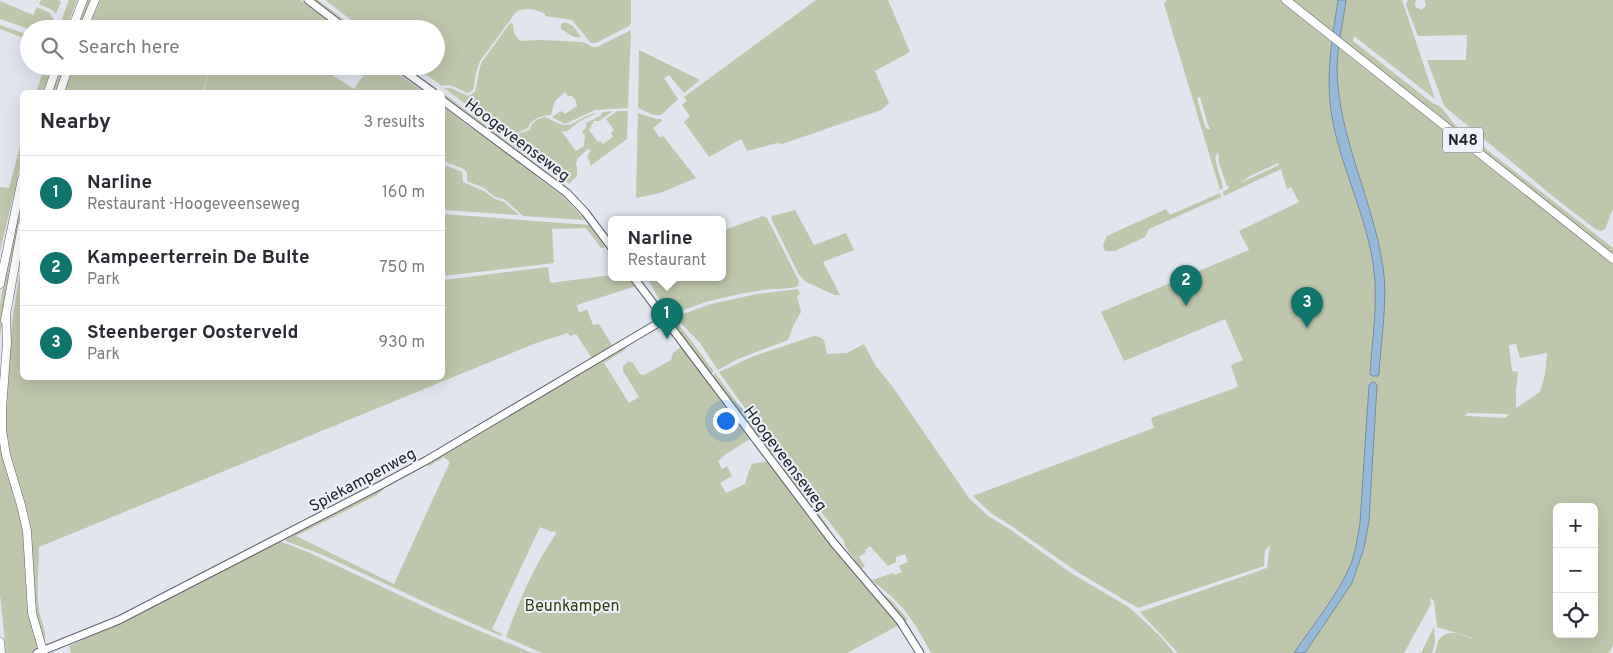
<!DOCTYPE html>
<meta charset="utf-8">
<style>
:root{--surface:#fff;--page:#f2f2f3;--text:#2b2b33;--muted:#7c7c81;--line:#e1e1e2;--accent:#0f766e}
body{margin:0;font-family:Overpass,sans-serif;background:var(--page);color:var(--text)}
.controls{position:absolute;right:15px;bottom:15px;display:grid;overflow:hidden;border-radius:8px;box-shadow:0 5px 20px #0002}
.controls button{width:45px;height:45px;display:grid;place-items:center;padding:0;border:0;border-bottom:1px solid var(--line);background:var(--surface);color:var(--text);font:25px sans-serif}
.you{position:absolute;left:725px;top:420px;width:18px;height:18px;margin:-12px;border:4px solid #fff;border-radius:50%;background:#1a73e8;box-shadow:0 0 0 8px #1a73e833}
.badge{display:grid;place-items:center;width:32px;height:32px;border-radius:50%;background:var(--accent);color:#fff;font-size:16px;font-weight:700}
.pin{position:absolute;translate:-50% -41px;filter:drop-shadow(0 1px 2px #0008)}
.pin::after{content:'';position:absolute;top:26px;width:18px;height:15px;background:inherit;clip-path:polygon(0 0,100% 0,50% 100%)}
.popup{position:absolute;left:608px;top:216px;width:118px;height:65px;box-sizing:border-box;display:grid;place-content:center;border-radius:8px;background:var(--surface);filter:drop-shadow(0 1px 4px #0005);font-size:16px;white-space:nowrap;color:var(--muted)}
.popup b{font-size:19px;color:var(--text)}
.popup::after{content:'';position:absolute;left:50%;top:100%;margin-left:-10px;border:10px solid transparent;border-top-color:var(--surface)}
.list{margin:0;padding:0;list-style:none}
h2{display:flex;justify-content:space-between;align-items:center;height:65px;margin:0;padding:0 20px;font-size:21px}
h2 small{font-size:16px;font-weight:400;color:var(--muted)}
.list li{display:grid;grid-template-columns:32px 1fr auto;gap:15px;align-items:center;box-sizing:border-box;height:75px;padding:0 20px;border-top:1px solid var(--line)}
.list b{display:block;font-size:19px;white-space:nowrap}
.list p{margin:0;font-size:16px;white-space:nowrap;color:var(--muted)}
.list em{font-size:16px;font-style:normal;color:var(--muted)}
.icon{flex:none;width:28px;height:28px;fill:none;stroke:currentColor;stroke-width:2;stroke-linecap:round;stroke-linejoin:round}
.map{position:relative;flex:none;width:1613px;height:653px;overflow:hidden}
.search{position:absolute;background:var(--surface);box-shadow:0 5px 20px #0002;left:20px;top:20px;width:425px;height:55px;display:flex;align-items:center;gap:12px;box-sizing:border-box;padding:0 18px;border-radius:28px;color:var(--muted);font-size:19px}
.panel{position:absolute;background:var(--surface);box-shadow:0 5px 20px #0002;left:20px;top:90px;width:425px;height:290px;border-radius:8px}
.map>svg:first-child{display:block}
.green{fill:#bec6ab;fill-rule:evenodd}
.water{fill:#96b9da;stroke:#748da5}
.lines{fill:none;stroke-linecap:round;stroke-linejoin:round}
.major-casing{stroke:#5d6169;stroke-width:9}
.highway-casing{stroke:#5d6169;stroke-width:9}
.major{stroke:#fff;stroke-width:7}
.highway{stroke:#fff;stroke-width:8}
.labels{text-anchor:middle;stroke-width:4;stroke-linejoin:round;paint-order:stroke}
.shield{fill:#edf3fb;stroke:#606367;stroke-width:1}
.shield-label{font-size:15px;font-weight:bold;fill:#232528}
.street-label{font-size:16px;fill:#232528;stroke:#edf3fb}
.park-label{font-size:16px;fill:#333e0b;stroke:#edf3fb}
</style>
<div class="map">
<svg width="1613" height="653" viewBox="0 0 1613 653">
<rect width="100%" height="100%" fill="#e0e5ee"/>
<path class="green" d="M41,0H57L61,1L56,14L52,10L39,4Z
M69,0H77L66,29H58Z
M87,0H92L80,29H75Z
M100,0H300L329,21L325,29H88Z
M308,0H318L356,29H348Z
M325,0H631V23L629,26L596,43H591L572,20L545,16V14C535,9 526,7 516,12L480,61L477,69L473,90L468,93C459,90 452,83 442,86L414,66H436V29H363Z
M816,0H888L910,52L875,71L889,103L881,110L782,144L777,143L747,151L741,139L709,157L684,122L690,116L682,105L687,101L684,97Z
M1167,0H1402L1435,99L1354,36L1353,41L1431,102L1441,107L1454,124L1613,248V255L1437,114L1376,68L1613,262V645L1609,653H1435C1436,650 1437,644 1438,641C1450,625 1462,638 1476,639L1437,627L1434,601L1430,598L1431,604L1404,653H1178L1140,612L1267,568L1270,545L1265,551L1264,566L1138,608L1076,571L1010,525L991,513L973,496L1154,428L1151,418L1238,387L1231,365L1243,360L1225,319L1124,361L1101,312L1249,250L1239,231L1299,202L1291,187L1287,189L1281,169L1224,196L1223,192L1229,188L1228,186H1227L1219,163L1218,152L1215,158L1223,188L1220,190L1164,4ZM1200,97L1208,125L1210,129H1207L1205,126L1197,98ZM1278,163L1279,165L1240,183L1250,176ZM1516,344L1520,358L1547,353L1545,375L1540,392L1516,408V390L1518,372L1512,371L1509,345ZM1467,413L1508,414L1506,418L1465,416ZM1557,507H1594V634H1557Z
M1408,0H1416L1415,3L1416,7L1421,10L1426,6L1425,0H1613V209L1605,229L1601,231L1597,230L1560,202L1444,106L1427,60H1466L1467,35L1418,36L1406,5Z
M0,1L33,15L37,7L50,13L54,20L51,29H29L0,19Z
M565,22L573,26L581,37H574L561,29V24Z
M510,23L513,24L514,33L520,41L541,40L582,42L588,44L592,47H597L631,30L628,108L595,110L565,124L552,117L561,111L565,114L577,106L576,101L572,96H568L565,92L555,101L551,115C541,116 532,118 528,128L519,132L513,139L444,88H451L468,96L475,92L480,67L482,62Z
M0,25L29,35V40L0,29Z
M639,50L700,80L684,93L669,75L664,78L678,99L661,115H653L638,108Z
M45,66H52L43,92H36Z
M61,66H66L57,92H52Z
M74,66H318L354,89L370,66H387L424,92H204L209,71L203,92H64Z
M443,93L567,187L573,196L443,98Z
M442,106L471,128L486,136L534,170L537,177L563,196L585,220L523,216L504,199L495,197L484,188L467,181V173L464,169L443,161Z
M613,111L599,121H594L589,130L598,142L600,141L603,144L613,137L611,133L614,130L606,119L617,111H628L627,139L590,166V162L587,157L591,150L588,149L577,159L576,164L577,168V176L569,184L551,167L515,140L520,133L530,130C531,121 538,119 545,117C551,119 557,124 564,125C573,127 586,113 597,113L580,121L566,132L564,131L562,132L576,151L584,146L585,136L582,131L586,128V123L600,116L603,112Z
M638,113L657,119H661L662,121L653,128L660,138L663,136L696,178L660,193L636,198Z
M22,139V160L0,251V187L9,188Z
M443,164L462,172L463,182L484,191L495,199L504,202L519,215L443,210Z
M22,193V213L14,251L0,337V304L6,268Z
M1220,193L1221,197L1149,229L1145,237L1115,251H1105L1103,245L1107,236L1166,209L1170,215Z
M795,210L814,245L846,233L854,250L823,262L840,295H835L806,282L799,275L771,218L772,216Z
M443,214L589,225L605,247L601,248L586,228L552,229L554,263L443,276Z
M763,216L767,218L799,281L798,286C787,290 774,288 763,290C733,295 700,301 673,315L659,299L647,278H722V231Z
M22,259V378H442L443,280L548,267L550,283L612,275V278H630L636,286L577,305L579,313L587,309L593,325L599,324L612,345L592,358L576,334L570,336L568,333L536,343L39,547C39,568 36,589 39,610C41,621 48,634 44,644L37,620L33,590L32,552L29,522L8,449L5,427V393L12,322Z
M798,289L800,294L797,296L801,312L794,324L788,340L738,359L718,370L700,343L675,317L711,304L757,294Z
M673,318L693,343L714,372L708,374L669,322Z
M814,336L820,337L824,340L827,354L847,353L864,344L875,365L892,386L969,498L988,516L1008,528L1071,573L1130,608L1161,637L1174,653H931C921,634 911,616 896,601C889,593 880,588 872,580L893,573L894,575L902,572L899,566L908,562L905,554L896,557V562L888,566L870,546L865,550L866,552L859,557L865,566L861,569L845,546L844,541L792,474L719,372L754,356Z
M624,345L626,348L625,350L604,363L629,403L639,397L623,371V366L629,361L633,363L640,374L644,375L671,360L673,353L681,347L750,439L726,454L718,461L722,469L727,466L732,476L720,483L726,493L745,484L749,471L752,464L768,461L839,555L899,625L847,653H542L506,637C519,602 534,565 556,534L555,531L552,532L540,527L492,629L502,634L501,636L444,611L323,555L286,541L285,537L384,486L383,490L375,496L296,536L394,584L450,462L444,457L429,466L426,463Z
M715,373L774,453L771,456L712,378Z
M0,429L21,510L39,647L33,653H6L0,594Z
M783,465L829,528L827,530L779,468Z
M279,541L310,553L440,614L532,653H71L69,646L140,614Z
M880,592L892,601L908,620L904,622Z
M1434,627L1435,643L1432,653H1421Z"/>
<path class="water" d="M1338,0H1346C1343,23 1337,48 1337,71C1339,139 1373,200 1383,267C1388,299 1381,340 1379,373L1378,376H1372L1370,374C1372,340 1378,305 1374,271C1368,218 1341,169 1332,117C1325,78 1332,39 1338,0Z
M1372,382H1374L1377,385L1369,521L1364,548L1352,583L1305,653H1294C1312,626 1341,591 1352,561C1356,548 1358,536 1360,523L1369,385Z"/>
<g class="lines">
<defs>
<path id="major" d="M308,0L346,29
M397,66L433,92
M442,100L567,193L585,212L612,248
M634,278L833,542L900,621L920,653
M37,653L119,620L379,486L427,460L665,319"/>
<path id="highway" d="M1286,0L1613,259
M72,29L83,0
M83,29L95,0
M48,92L57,66
M60,92L69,66
M0,284L22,179
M6,317L7,343L2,408V430L6,455L21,505L27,531L32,613L43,651
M5,320L22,226
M0,642L1,653"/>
</defs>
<use href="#major" class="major-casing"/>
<use href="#highway" class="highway-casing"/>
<use href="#major" class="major"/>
<use href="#highway" class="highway"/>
</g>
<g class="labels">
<rect class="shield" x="1443" y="127.5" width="40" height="25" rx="4"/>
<g class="shield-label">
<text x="1463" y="145">N48</text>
</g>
<g class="street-label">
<text transform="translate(518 139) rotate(37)" y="6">Hoogeveenseweg</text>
<text transform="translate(786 458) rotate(53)" y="6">Hoogeveenseweg</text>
<text transform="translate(362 479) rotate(-28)" y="6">Spiekampenweg</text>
</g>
<g class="park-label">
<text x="572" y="611">Beunkampen</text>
</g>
</g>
</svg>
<div class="controls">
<button>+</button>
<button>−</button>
<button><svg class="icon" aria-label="locate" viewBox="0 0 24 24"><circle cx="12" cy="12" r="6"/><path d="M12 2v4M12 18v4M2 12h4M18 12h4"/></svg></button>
</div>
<div class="you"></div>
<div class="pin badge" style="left:667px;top:339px">1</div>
<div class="popup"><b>Narline</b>Restaurant</div>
<div class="pin badge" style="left:1186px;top:306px">2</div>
<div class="pin badge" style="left:1307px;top:328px">3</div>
<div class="search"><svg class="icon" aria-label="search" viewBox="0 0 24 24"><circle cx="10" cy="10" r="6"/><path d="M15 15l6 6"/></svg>Search here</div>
<section class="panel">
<h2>Nearby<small>3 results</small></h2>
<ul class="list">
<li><span class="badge">1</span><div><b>Narline</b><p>Restaurant · Hoogeveenseweg</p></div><em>160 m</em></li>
<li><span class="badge">2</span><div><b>Kampeerterrein De Bulte</b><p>Park</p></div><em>750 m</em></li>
<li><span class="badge">3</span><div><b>Steenberger Oosterveld</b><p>Park</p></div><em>930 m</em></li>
</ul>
</section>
</div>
